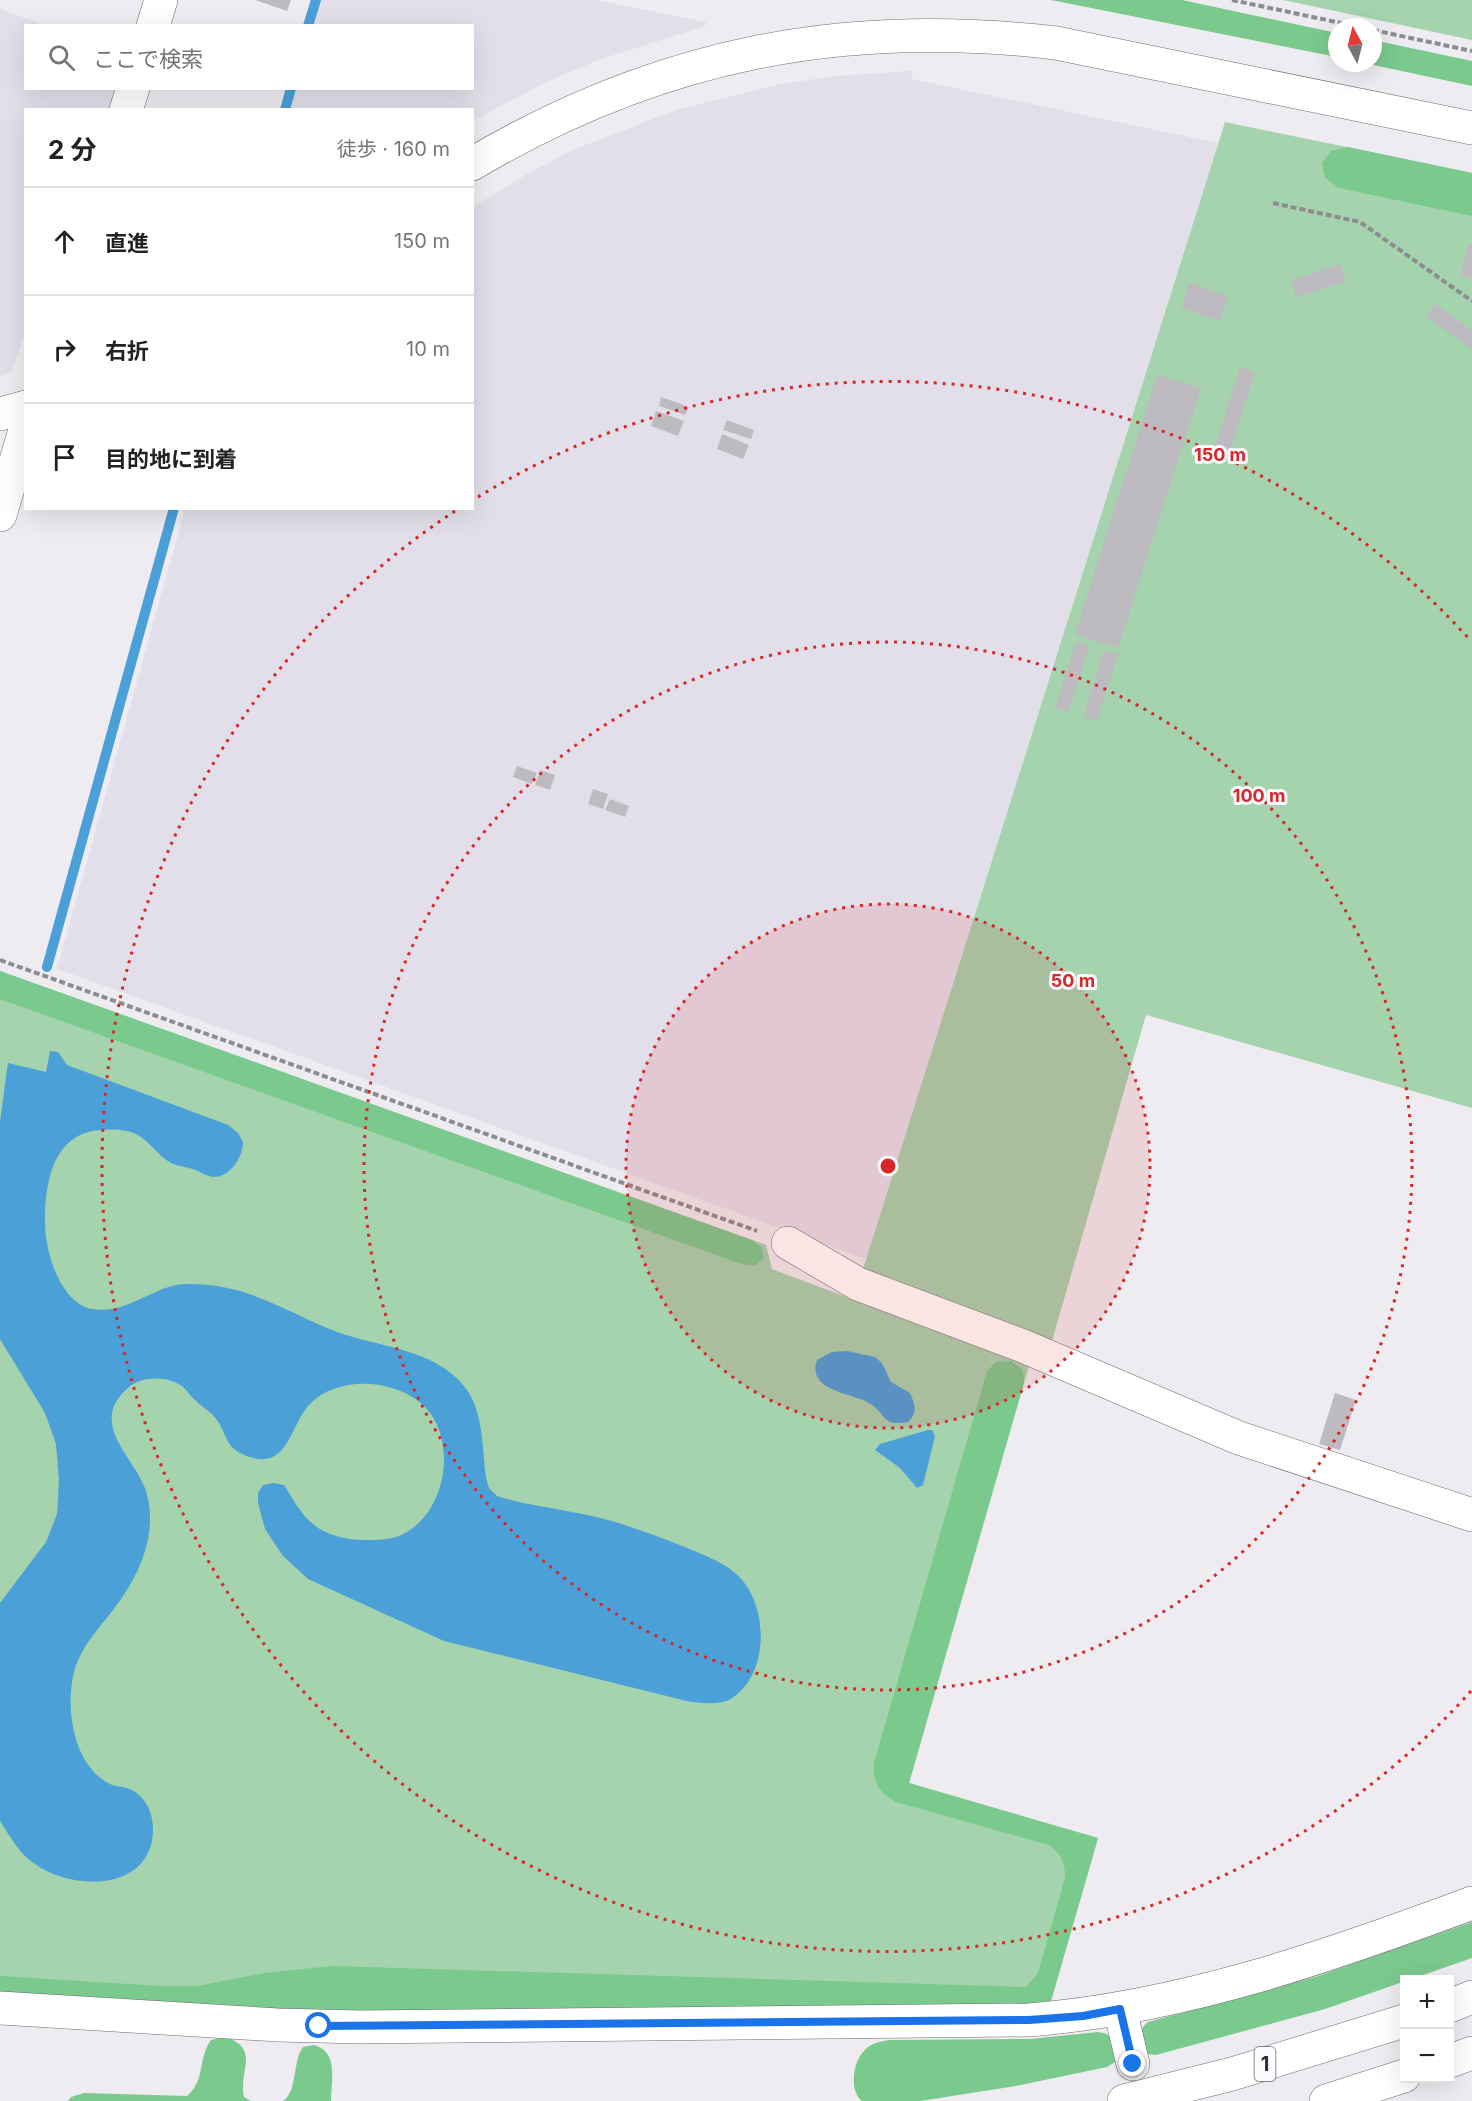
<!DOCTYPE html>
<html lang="ja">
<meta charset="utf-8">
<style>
:root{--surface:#fff;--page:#f2f2f2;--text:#222;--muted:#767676;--line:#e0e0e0}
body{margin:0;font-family:Inter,"Noto Sans JP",sans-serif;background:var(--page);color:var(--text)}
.controls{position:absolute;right:18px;bottom:18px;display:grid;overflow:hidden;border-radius:0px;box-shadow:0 6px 24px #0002}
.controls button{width:54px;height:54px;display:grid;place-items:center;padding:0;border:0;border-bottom:2px solid var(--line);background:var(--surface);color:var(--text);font:30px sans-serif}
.compass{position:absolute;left:1328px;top:18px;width:54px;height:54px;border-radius:50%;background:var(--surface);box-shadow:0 6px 24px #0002;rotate:353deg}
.stop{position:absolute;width:18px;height:18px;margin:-14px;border:4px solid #1a73e8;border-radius:50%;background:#fff}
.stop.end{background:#1a73e8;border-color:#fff;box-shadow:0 2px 6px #0008}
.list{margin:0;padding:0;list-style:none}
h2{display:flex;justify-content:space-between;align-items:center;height:78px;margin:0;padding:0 24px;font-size:26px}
h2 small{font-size:20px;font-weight:400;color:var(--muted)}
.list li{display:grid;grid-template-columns:39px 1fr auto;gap:18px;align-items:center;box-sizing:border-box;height:108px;padding:0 24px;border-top:2px solid var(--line)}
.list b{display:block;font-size:22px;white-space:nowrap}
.list em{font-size:20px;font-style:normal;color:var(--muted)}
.icon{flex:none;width:33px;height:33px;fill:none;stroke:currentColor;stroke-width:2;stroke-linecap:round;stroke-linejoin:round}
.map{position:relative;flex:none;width:1472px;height:2101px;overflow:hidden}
.search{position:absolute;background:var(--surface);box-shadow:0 6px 24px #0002;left:24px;top:24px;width:450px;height:66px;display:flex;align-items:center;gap:15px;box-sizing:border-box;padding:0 21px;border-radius:0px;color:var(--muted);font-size:22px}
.panel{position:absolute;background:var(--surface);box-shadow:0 6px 24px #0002;left:24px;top:108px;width:450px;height:402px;border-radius:0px}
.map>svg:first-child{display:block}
.built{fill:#e3dfea}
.green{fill:#a4d3ae}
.forest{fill:#7ac98d}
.water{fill:#4ba0d8}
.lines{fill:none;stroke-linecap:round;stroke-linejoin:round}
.stream{stroke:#4ba0d8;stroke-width:10}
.building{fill:#bdbbc0}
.minor-casing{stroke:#6c6a6e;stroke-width:34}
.highway-casing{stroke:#6c6a6e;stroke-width:34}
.path{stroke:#8d8c8f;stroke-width:4;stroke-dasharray:6 3;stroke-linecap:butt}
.minor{stroke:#fff;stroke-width:33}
.highway{stroke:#fff;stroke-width:33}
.route{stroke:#1a73e8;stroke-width:8}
.ring{fill:none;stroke:#d62828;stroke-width:3;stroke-dasharray:3 6}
.labels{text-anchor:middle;stroke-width:6;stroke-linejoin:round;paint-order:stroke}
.shield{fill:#fbfafe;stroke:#6c6a6d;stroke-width:1.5}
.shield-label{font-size:20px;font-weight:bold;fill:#2e2d2f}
.centre{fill:#d62828;stroke:#fbfafe;stroke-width:3}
.ring-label{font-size:18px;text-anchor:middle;font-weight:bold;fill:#d62828;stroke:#fbfafe;stroke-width:6;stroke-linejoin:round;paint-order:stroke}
</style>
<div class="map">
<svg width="1472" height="2101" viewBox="0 0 1472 2101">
<rect width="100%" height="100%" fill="#eeecf1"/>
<path class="built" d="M321,0H595L706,22L705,26L598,60L544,83L473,121L472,110L290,109L296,89L472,88V26L314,25Z
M0,9L44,25L26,26V88L117,89L110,109L26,110L25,331L12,372L0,376Z
M911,71L912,79L1218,143L866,1259L57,969L185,509L472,508L473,207L527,174L575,149L676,110L781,84L835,76Z"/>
<path class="green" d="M1283,0H1472V40Z
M1225,122L1472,173V1108L1146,1015L1052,1341L863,1269Z
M0,971L766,1245L772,1269L1029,1366L909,1783L1098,1838L1049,2008L0,1997Z"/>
<path class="forest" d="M1051,0H1182L1337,33V57Z
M1373,40L1472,61V86L1364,63H1373Z
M1348,147L1472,173V216L1339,188L1325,178L1322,163L1331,151Z
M0,971L752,1240L761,1247L764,1258L756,1265H744L0,999Z
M1011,1361L1023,1370L1024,1382L909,1783L1098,1838L1049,2008L360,2016L0,1997V1976L160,1986H197L265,1973L332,1966L1026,1987L1038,1973L1065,1878C1065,1862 1062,1855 1049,1845L896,1802C878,1792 873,1783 874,1763L987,1371L996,1362Z
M1472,1922V1958L1325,2009L1156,2055L1148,2054C1140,2043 1136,2031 1148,2022L1315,1977Z
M1098,2032L1107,2034L1114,2041L1115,2062L1107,2067L1016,2086L920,2101H862C849,2091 853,2063 863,2052C870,2043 879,2042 889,2040L1030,2039Z
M226,2037C261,2050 238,2070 244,2097L251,2101H68L71,2097L84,2093L187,2096C206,2080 197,2060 211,2040Z
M314,2045C339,2052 331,2079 331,2101H283C298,2091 292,2062 303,2047Z"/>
<path class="water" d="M50,1051L58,1052L67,1065L228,1125L238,1133L243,1142C243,1156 231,1177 214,1177C207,1177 200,1171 193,1169C186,1167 178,1166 171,1163C158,1156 150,1141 136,1134C125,1129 113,1129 101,1130C52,1133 45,1184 45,1223C45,1251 60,1303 92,1309C129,1315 154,1284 187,1284C247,1283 284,1311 337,1332C379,1347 434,1349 464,1386C484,1410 482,1449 486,1477L489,1488L497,1496C529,1506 563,1509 596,1517C626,1524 657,1536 687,1548C704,1555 721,1561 735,1573C769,1601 771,1674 731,1699C720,1705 703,1703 691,1702L444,1641L308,1579L283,1556L265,1529L258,1503V1493L263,1485L273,1483L284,1485C293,1498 300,1514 313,1524C327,1536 347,1540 365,1540C375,1540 389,1540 399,1536C448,1516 461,1433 418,1401C388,1378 335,1377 309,1405C289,1426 288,1477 240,1453C226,1446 225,1431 217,1420C211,1411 203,1408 196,1401C191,1397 187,1390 182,1386C167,1376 143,1376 129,1387C86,1423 135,1457 146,1491C157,1528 144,1565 123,1596C107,1621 82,1642 74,1672C65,1708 73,1766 110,1784C116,1787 123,1786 130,1789C145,1796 153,1812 153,1829C153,1891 74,1892 35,1864C19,1854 10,1836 0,1821V1603L46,1542L57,1514L59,1480L56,1444L45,1413L0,1339V1121L8,1063L46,1072Z
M847,1351L875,1357L882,1363L891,1382L910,1393C915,1404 918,1413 908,1422C880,1427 887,1413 869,1403C852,1393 806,1391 817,1360L832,1352Z
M928,1430H932L935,1436L923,1485L917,1488L900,1468L875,1450L880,1444Z"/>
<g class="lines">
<path class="stream" d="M308,26L316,0
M285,110L291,88
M47,967L174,508"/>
</g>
<path class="building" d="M255,0H291L287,11Z
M1468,244L1472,245V279L1461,276Z
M1341,264L1346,281L1296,297L1291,280Z
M1189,283L1228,296L1220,321L1181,308Z
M1435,304L1472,330V349L1426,317Z
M1240,367L1255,372L1229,454L1214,449Z
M1157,375L1201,388L1118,648L1075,634Z
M661,397L689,407L685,415L659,406Z
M656,411L684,421L678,436L651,426Z
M727,420L754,430L751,439L723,430Z
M722,434L749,445L743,459L717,449Z
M1076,642L1089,646L1069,712L1055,708Z
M1104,650L1118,654L1097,721L1084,716Z
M517,766L537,773L532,784L513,777Z
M540,770L555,775L550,790L535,785Z
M593,789L608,794L603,809L588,804Z
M610,799L629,806L625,817L605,810Z
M1335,1393L1356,1400L1340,1450L1319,1444Z"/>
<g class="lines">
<defs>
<path id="minor" d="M153,26L161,0
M126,110L133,88
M472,164C658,54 842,18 1056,43L1472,128
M0,414L26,407
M0,515L26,427
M788,1243L858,1284L1023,1346L1239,1438L1472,1515
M0,2008L278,2025L360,2027L1029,2020C1181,2008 1330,1956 1472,1903
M1120,2009L1133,2064"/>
<path id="highway" d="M1450,2006L1472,1997
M1450,2061L1472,2053
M1124,2101L1232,2074L1404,2021
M1326,2101L1404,2076"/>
</defs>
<use href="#minor" class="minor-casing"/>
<use href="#highway" class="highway-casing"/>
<path class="path" d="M1232,0L1360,27
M1373,30L1472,51
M1273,203L1360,222L1472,301
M0,960L757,1231"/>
<use href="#minor" class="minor"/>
<use href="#highway" class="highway"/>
</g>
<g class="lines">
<path class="route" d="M319,2026L1029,2020L1083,2016L1120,2009L1133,2064"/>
</g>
<circle cx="888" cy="1166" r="262" fill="#d62828" fill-opacity=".12"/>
<g class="ring">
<circle cx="888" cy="1166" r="262"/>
<circle cx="888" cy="1166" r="524"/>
<path d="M1471 1691A785 785 0 1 1 455 511M478 497A785 785 0 0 1 1471 641"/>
</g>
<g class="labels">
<rect class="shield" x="1254.5" y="2047" width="21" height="34" rx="4.5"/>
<g class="shield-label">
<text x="1265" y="2071">1</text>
</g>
</g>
<circle cx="888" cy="1166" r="9" class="centre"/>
<g class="ring-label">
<text x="1220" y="461">150 m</text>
<text x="1259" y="802">100 m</text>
<text x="1073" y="987">50 m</text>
</g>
</svg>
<div class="controls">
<button>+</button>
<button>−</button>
</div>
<svg class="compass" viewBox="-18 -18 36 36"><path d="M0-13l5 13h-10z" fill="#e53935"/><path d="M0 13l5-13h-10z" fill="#767676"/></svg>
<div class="stop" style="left:319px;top:2026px"></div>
<div class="stop end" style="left:1133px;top:2064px"></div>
<div class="search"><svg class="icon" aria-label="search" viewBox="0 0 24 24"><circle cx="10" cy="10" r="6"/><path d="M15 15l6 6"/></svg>ここで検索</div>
<section class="panel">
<h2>2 分<small>徒歩 · 160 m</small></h2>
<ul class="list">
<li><svg class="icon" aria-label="ahead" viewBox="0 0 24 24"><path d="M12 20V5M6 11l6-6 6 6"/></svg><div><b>直進</b></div><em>150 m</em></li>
<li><svg class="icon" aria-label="right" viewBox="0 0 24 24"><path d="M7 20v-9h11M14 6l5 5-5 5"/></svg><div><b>右折</b></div><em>10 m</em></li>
<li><svg class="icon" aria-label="arrive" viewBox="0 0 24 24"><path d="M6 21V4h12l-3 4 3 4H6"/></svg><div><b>目的地に到着</b></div></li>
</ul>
</section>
</div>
